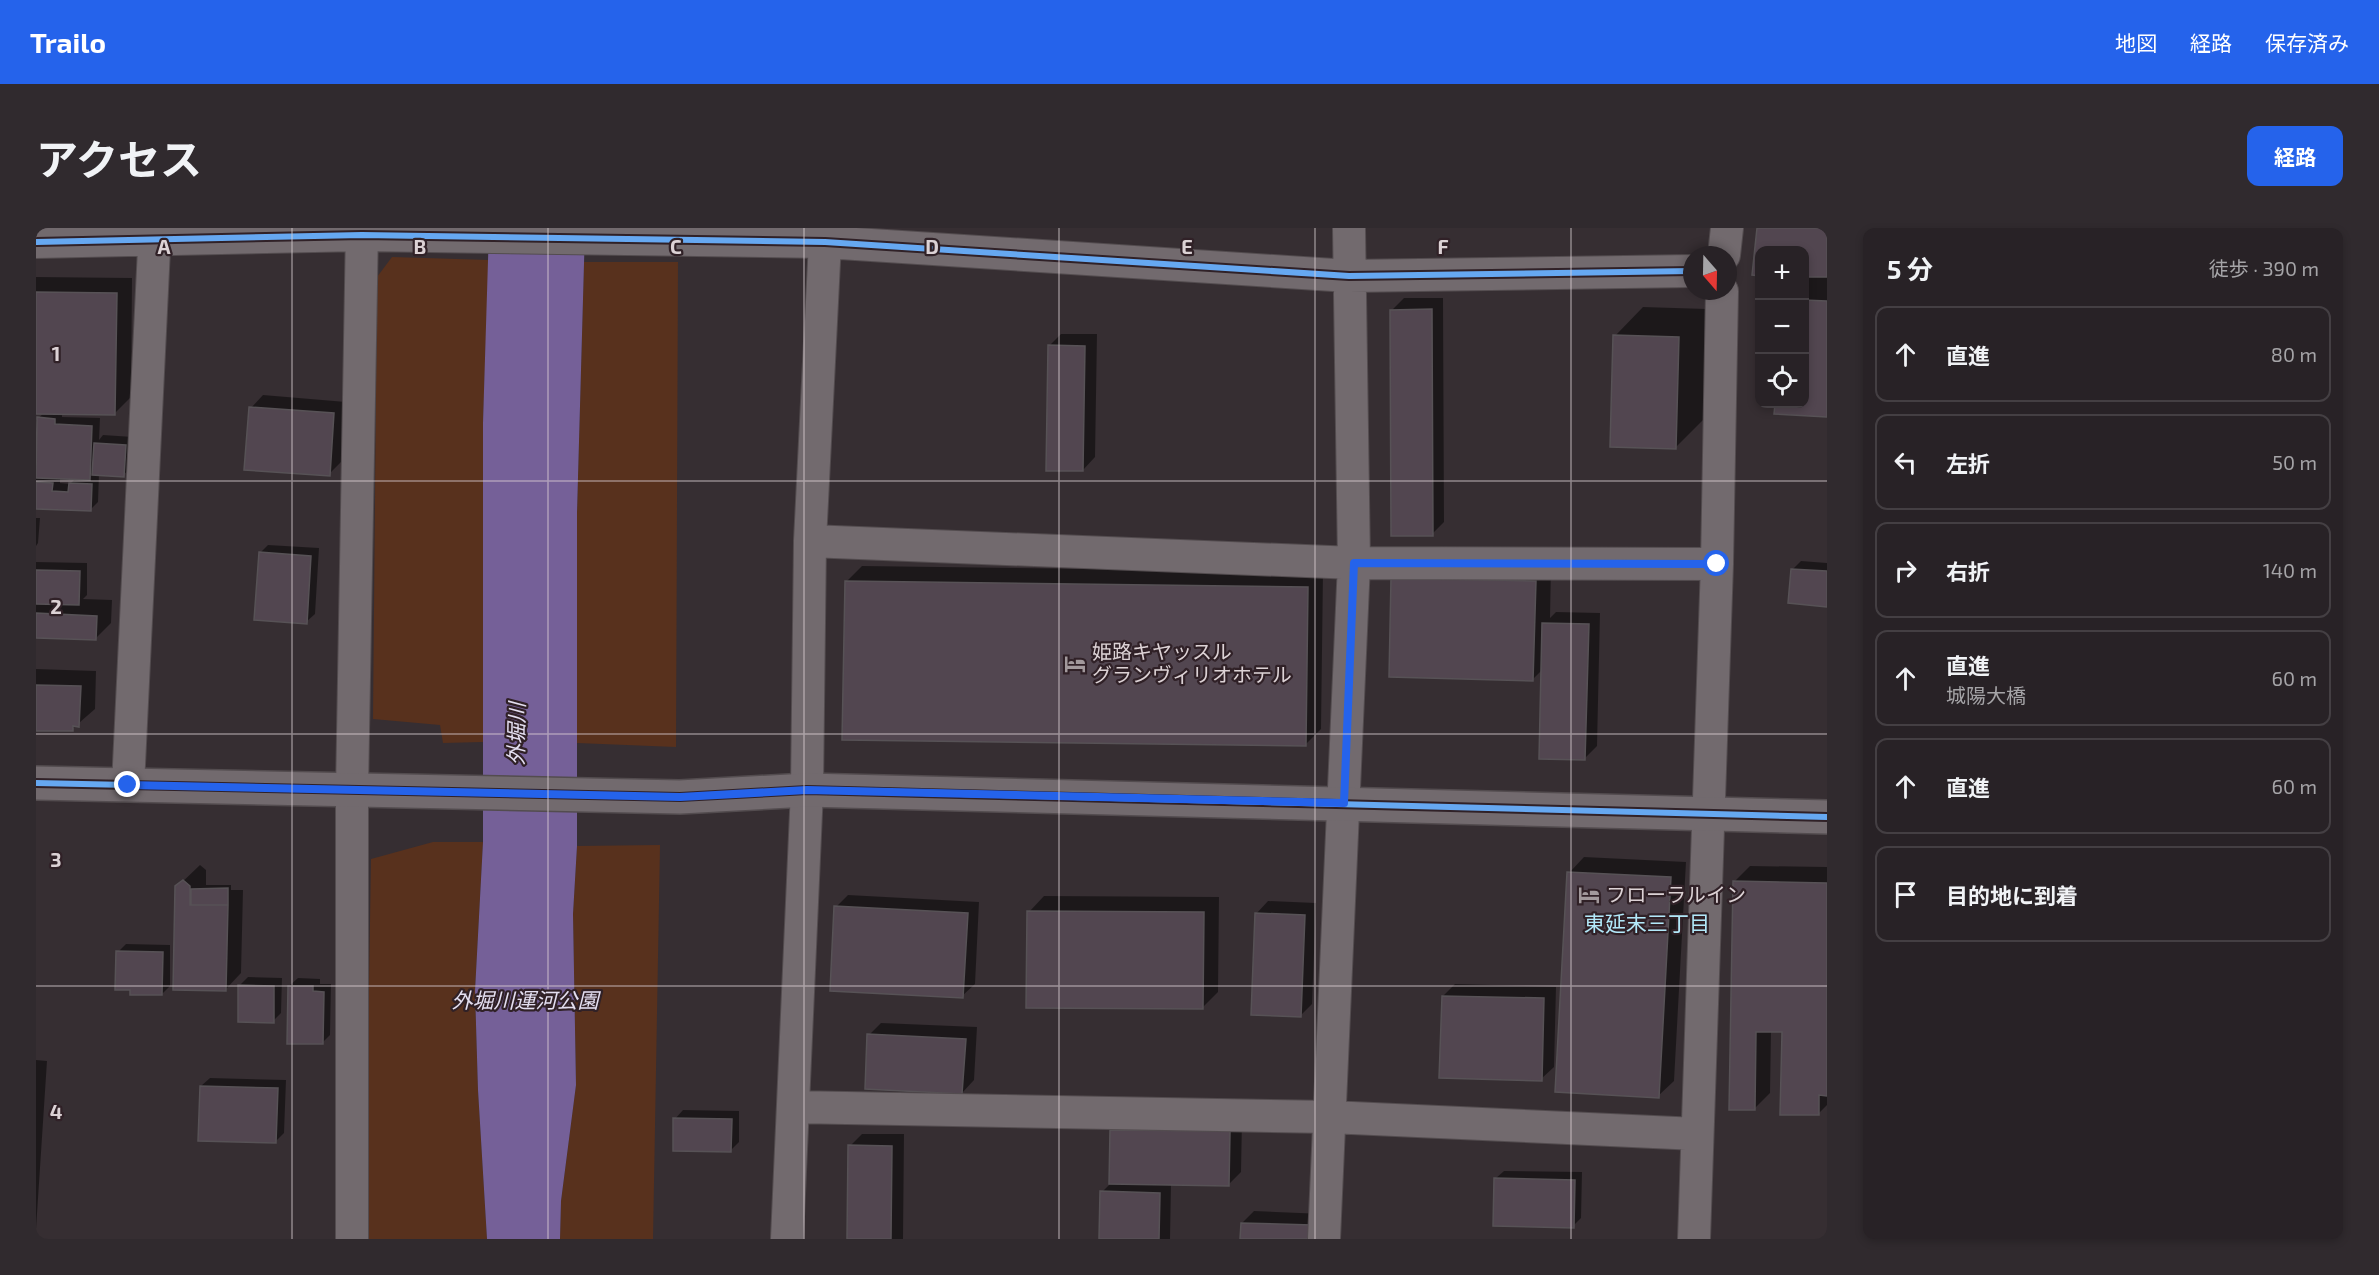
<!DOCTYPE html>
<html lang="ja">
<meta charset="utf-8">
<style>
:root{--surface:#282226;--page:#302a2e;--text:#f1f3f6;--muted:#a5a4a7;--line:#443f43;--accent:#2563eb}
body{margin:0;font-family:"Exo 2","Noto Sans JP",sans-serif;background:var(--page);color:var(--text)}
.controls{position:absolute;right:18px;top:18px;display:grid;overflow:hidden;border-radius:12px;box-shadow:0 3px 9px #0003}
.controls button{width:54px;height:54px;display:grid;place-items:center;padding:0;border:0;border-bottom:2px solid var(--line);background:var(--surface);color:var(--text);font:30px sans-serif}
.compass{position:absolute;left:1647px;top:18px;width:54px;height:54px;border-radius:50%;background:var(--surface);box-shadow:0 3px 9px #0003;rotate:160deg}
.stop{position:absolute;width:18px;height:18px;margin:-14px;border:4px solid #2563eb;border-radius:50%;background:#fff}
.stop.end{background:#2563eb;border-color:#fff;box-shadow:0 2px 6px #0008}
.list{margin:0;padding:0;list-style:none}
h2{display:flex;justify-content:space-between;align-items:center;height:78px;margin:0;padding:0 24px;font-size:26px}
h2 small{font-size:20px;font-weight:400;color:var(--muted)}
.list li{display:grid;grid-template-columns:39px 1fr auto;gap:18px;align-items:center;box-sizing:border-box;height:96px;margin:0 12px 12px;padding:0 12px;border:2px solid var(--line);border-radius:12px}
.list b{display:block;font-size:22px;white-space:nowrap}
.list p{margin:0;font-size:20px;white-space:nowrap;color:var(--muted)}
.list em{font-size:20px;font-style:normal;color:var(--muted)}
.icon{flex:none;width:33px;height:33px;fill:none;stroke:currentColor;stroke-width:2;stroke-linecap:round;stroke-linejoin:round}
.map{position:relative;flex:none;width:1791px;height:1011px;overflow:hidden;border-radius:12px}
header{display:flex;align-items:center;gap:36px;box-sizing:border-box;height:84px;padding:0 30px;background:var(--accent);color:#fff}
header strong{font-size:28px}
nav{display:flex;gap:33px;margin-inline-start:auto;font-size:21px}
.intro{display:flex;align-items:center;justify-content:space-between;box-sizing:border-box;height:144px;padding:0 36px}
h1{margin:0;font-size:42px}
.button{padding:15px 27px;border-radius:12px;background:var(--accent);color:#fff;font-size:21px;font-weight:700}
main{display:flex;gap:36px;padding:0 36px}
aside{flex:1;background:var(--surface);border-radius:12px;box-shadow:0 3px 9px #0003}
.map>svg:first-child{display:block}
.green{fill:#58311d}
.water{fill:#756098}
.shadow{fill:#0007;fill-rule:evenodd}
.building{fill:#524650;stroke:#575256;stroke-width:1.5}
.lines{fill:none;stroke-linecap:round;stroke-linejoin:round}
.minor-casing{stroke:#534c4f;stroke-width:34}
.tertiary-casing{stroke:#534c4f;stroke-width:36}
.minor{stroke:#726a6e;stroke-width:32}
.tertiary{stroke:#726a6e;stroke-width:33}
.cycleway-casing{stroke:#302127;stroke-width:10}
.cycleway{stroke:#66a8f1;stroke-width:6}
.route{stroke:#2563eb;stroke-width:8}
.grid{fill:none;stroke:#dcd2d5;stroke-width:1.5;stroke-opacity:0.55}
.labels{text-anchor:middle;stroke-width:4.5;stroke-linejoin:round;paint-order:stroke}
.poi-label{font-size:20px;fill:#dcd2d5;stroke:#302127;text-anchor:start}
.water-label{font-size:21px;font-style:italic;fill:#e4dff1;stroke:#302127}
.neighbourhood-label{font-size:21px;fill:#b2e8f9;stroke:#302127}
.grid-label{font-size:20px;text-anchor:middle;font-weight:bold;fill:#dcd2d5;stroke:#302127;stroke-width:4.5;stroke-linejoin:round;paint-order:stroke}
</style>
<header>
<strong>Trailo</strong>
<nav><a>地図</a><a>経路</a><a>保存済み</a></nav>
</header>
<div class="intro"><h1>アクセス</h1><a class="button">経路</a></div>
<main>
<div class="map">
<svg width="1791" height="1011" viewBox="0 0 1791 1011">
<rect width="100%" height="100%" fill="#362e32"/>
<path class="green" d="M356,29L453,32L447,195V514L407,515L404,497L337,491L341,49Z
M548,34H642L640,519L541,515V285Z
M397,614H447L439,763L442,862L451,1011H329L335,631Z
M624,617L617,1011H524L525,973L540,857L537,686L541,618Z"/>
<path class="water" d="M453,0H549L541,285V618L537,686L540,857L525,973L524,1011H451L442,862L439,763L447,614V195Z"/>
<path class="shadow" d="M1723,0H1791V188L1740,185V176H1768V49L1771,47L1768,22H1724Z
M0,49L96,50L95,169L79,185H26V189L64,190L63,212L67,207L97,209L96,239L87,247L63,246L62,274L54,282L0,280V192L8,185H0ZM24,249L40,250L34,256L24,255Z
M1368,70H1407L1408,294L1396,306L1356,82Z
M1607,79L1671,81L1668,191L1640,219L1579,108Z
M1025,106H1061L1059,229L1047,242L1013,118Z
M227,167L310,174L305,234L293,246L215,180Z
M0,290H4L2,315L0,318Z
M232,317L283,320L279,386L270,394L224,325Z
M1765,333L1791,335V377L1757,341Z
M0,334L51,335V367L47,371L76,372L75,395L59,411L0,408Z
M826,338L1287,344L1285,501L1269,517L811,353Z
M1515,338L1514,390L1520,384L1564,385L1561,518L1549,530L1506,442L1497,451L1357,351Z
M0,441L60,443L59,481L36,501H0Z
M1548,629L1650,634L1638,853L1622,868L1533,645Z
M164,637L170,642V657H195V662H207L205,745L190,761L141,659Z
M1714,638L1791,639V877L1782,886L1747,803H1735L1734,865L1718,881L1698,654Z
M812,667L943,674L939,756L926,768L800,679Z
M1008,668L1183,669L1182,764L1166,780L993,684Z
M1232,673L1280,675L1276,776L1264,788L1220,686Z
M90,716L134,717V758L126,766L82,724Z
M212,749L246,750L245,785L237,793L204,757Z
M262,750L284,751V756H295L294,807L286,815L253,758Z
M1419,756L1520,759L1518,839L1505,851L1407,768Z
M845,795L941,799L938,852L926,865L833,807Z
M0,832L11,833L0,1001Z
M174,850L250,852L248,905L240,913L165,858Z
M647,882L703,883V914L695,922L639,891Z
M1088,890L1206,892L1205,944L1193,956H1135L1134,1011H1065L1066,964L1075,955L1076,903Z
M826,906H868L867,1011H813L814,918Z
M1468,943L1546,944L1545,990L1537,998L1459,951Z
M1218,983L1288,986L1287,1011H1206V995Z"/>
<path class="building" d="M1721,0H1791V49H1768V22H1724V48L1716,47Z
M0,64L81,65L79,187L0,186Z
M1768,72L1791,73V189L1738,186L1739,176H1768Z
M1396,81L1397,308H1355L1354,82Z
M1577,107L1643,109L1640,221L1574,219Z
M1012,117L1049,118L1047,243H1010Z
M213,179L298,185L294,248L208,242Z
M1,189L19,191V196L56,198L54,252L0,250Z
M58,215L90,217L88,249L56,247Z
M0,254L17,255L16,263L32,264L33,255L56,256L55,283L0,281Z
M223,324L275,328L271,396L218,392Z
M1755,341L1791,343V379L1752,375Z
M0,342L44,343L43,377L0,376Z
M1355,350L1500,353L1497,453L1353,449Z
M809,353L1272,359L1270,518L806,512Z
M0,385L61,388L60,412L0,410Z
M1506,395L1553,396L1549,532L1503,531Z
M0,457L45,458L43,499L37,498V503H0Z
M1531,644L1635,649L1623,870L1519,864Z
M147,652L154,658V677H192L190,763L137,762L139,658Z
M1697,653L1791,655V868L1783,867V887H1744L1746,804H1720L1719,882H1693Z
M192,660V677H155V661Z
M798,678L932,685L927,770L794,763Z
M991,683L1168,684L1167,781L990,780Z
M1219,685L1269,687L1265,789L1215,787Z
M80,723L127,724L126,767H94V762H79Z
M202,757L238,758V795L202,794Z
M252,758H277V763L288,764L287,816H251Z
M1406,768L1508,770L1506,853L1403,850Z
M831,806L930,811L926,866L829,861Z
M164,858L242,860L240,915L162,913Z
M637,890L696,891L695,924L637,923Z
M1074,902L1194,903L1193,958L1073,956Z
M812,917L856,918L855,1011H811Z
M1458,950L1539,952L1538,1000L1457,998Z
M1064,963L1124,965L1123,1011H1063Z
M1205,995L1276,997V1011H1204Z"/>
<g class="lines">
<defs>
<path id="minor" d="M0,14L326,7L789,14L1313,48L1656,43
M1688,27L1691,0
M774,313L1318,335L1681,336
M92,557L119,0
M757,879L1294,889L1661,906
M316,1011V563L326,0
M751,1011L771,562L774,313L789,14
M1288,1011L1318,335L1313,0
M1658,1011L1681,336L1686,63"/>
<path id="tertiary" d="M0,555L644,569L771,562L1791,589"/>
</defs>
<use href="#minor" class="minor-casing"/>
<use href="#tertiary" class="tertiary-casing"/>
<use href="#minor" class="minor"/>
<use href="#tertiary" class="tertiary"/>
<defs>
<path id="cycleway" d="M0,14L326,7L789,14L1313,48L1656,43
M0,555L644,569L771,562L1791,589"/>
</defs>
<use href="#cycleway" class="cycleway-casing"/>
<use href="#cycleway" class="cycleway"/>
</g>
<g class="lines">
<path class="route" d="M92,557L644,569L771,562L1308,575L1318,335L1681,336"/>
</g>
<path class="grid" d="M256,0V1011M512,0V1011M768,0V1011M1023,0V1011M1279,0V1011M1535,0V1011M0,253H1791M0,506H1791M0,758H1791"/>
<defs>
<symbol id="hotel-bare" viewBox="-9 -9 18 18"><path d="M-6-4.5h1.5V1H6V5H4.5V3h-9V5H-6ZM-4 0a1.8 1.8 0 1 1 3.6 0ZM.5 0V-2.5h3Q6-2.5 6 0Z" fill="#a2999c" stroke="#302127" stroke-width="2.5" paint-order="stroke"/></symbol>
</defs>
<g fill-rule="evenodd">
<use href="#hotel-bare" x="1024" y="421" width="30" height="30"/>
<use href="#hotel-bare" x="1538" y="652" width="30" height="30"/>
</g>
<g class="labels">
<g class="poi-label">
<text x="1056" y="431">姫路キヤッスル<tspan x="1056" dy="23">グランヴィリオホテル</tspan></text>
<text x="1570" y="674">フローラルイン</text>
</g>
<g class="water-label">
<text transform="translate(481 506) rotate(-89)" y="7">外堀川</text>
<text x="489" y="780">外堀川運河公園</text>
</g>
<g class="neighbourhood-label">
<text x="1611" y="703">東延末三丁目</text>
</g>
</g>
<g class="grid-label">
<text x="128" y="26">A</text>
<text x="384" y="26">B</text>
<text x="640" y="26">C</text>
<text x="896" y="26">D</text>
<text x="1151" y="26">E</text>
<text x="1407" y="26">F</text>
<text x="20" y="133">1</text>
<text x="20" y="386">2</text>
<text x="20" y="639">3</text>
<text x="20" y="891">4</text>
</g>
</svg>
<div class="controls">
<button>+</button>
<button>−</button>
<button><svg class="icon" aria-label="locate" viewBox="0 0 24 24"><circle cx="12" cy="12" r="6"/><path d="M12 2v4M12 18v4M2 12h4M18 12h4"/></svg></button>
</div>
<svg class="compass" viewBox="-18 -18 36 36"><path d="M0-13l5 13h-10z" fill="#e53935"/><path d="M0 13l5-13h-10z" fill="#a5a4a7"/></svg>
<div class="stop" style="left:1681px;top:336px"></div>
<div class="stop end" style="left:92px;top:557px"></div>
</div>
<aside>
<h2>5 分<small>徒歩 · 390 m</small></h2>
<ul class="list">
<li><svg class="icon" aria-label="ahead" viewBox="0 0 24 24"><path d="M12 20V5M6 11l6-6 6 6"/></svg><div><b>直進</b></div><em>80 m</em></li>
<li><svg class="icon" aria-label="left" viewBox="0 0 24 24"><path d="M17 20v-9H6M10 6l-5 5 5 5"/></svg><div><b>左折</b></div><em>50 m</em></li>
<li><svg class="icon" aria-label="right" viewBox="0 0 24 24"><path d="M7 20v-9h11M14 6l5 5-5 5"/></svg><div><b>右折</b></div><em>140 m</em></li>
<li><svg class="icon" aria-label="ahead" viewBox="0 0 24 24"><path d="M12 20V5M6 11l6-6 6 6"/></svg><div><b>直進</b><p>城陽大橋</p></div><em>60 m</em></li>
<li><svg class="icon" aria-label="ahead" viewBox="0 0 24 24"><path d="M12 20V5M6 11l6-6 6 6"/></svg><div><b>直進</b></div><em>60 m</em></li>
<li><svg class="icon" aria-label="arrive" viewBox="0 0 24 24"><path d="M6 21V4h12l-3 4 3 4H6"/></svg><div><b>目的地に到着</b></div></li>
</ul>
</aside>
</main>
